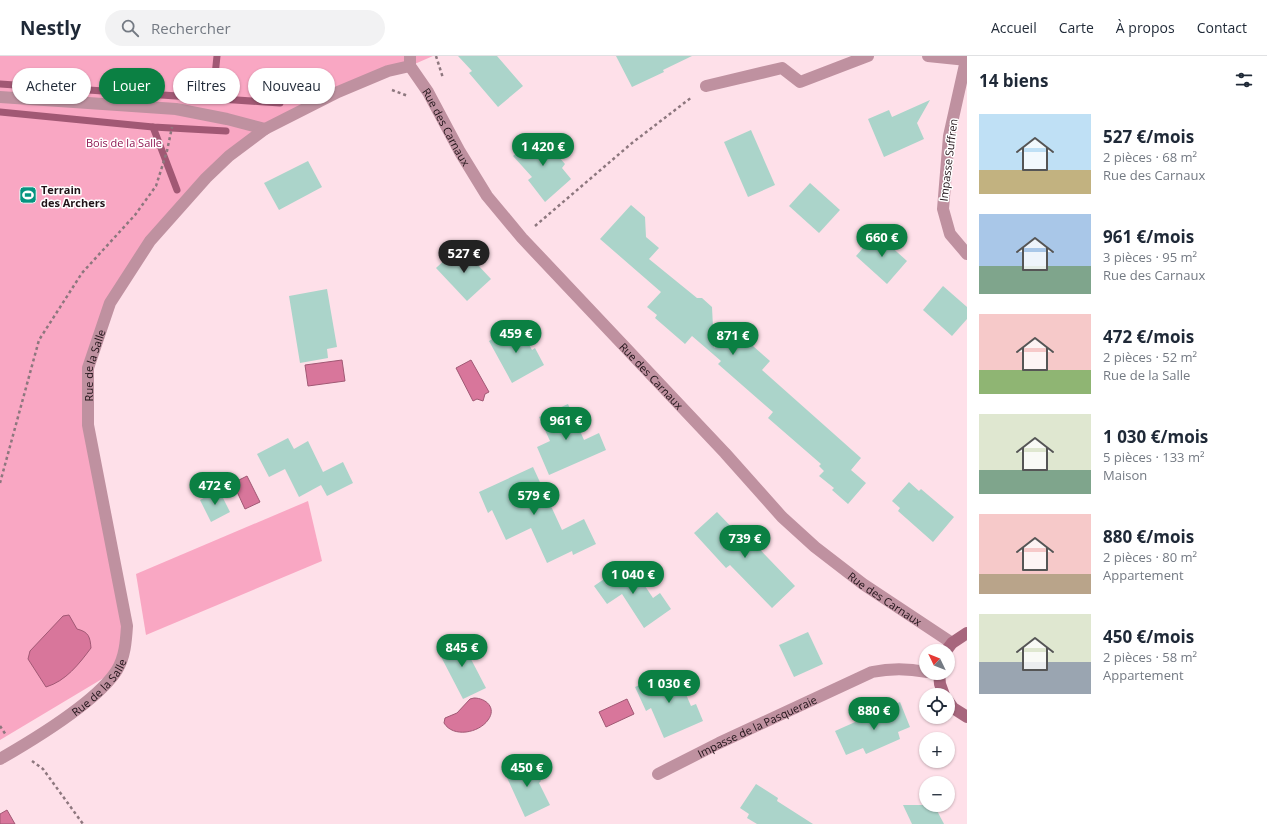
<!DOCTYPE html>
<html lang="fr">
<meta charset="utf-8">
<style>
:root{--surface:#fff;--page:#f2f2f3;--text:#1f2937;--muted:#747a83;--line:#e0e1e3;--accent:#0b8043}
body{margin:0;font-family:"Open Sans",sans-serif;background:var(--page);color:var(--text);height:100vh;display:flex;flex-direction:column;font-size:15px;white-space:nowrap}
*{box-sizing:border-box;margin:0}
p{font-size:13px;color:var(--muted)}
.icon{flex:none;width:22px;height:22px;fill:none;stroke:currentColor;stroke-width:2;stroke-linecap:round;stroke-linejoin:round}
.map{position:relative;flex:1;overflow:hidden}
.drawer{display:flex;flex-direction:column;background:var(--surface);width:300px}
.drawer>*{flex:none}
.hud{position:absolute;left:12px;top:12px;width:380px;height:36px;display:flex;gap:8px}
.needle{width:26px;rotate:313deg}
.fabs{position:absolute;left:919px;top:588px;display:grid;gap:8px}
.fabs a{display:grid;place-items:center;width:36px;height:36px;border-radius:50%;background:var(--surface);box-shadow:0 1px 3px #0004;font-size:20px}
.price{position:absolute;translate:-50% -34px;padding:0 9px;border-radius:14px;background:var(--accent);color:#fff;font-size:13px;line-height:26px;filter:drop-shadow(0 1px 2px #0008)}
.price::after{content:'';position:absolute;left:50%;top:24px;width:12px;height:9px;margin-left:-6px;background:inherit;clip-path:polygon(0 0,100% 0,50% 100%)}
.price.selected{background:#222;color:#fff}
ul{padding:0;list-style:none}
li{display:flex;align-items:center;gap:12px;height:100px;padding:0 12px}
li span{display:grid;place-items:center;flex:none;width:112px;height:80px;border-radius:0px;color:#555}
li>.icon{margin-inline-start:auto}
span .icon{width:48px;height:48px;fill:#fffc;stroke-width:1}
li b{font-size:17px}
h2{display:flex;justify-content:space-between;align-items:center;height:48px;padding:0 12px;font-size:17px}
.pill{padding:0 14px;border-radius:18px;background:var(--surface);box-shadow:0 1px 3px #0004;font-size:14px;line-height:36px}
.pill.selected{background:var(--accent);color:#fff}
header{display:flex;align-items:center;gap:24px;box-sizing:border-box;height:56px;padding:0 20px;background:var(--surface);border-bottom:1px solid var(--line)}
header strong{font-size:19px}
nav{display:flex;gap:22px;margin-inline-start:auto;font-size:14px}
.search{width:280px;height:36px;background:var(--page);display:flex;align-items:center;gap:10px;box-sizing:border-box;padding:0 14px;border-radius:22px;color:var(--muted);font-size:15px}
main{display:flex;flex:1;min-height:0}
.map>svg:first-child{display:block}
.green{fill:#f9a7c3}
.water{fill:#d8769b;stroke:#a15874}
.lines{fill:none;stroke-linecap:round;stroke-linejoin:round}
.stream{stroke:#a15874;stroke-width:7}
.building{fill:#abd4ca}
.path{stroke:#8d777e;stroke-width:2.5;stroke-dasharray:3 3;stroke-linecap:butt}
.street{stroke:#bf91a0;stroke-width:12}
.secondary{stroke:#a7667d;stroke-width:12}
.labels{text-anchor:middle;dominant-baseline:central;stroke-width:3;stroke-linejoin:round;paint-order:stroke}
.street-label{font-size:11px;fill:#201318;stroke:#fff}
.park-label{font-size:11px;fill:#8d1651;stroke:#fff}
.poi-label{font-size:11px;font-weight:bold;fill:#201318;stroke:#fff;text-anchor:start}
</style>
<header>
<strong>Nestly</strong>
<div class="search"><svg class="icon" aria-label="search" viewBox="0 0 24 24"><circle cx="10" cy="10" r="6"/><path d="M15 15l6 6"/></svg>Rechercher</div>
<nav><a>Accueil</a><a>Carte</a><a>À propos</a><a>Contact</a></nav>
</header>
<main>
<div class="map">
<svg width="967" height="768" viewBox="0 0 967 768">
<rect width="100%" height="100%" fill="#fee0e9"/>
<g class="green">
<path d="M0 0H433L265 73 169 162 110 247 88 312V369L127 570 117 614 0 684Z"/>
<path d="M308 445 322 505 146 579 136 518Z"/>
</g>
<g class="water">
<path d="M342 304 345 325 308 330 305 309Z"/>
<path d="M471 304 489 336 485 338 483 345 477 343 473 345 456 312Z"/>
<path d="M247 420 260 446 245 453 233 427Z"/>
<path d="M69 559 77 573C89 576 90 581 91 592 79 608 66 625 46 631L28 603 30 595 63 560Z"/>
<path d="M474 642C486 642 497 652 488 664 479 677 453 682 444 667L445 662 457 657 470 643Z"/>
<path d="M627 643 634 658 606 671 599 656Z"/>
<path d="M7 754 15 768H0V758Z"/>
</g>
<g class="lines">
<g class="stream">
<path d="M0 28 280 47"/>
<path d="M214 29 217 0"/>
<path d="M0 56 153 71 226 75"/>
<path d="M153 71 177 134"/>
</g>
</g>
<g class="building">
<path d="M458 0H497L523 30 498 51 469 17 472 15Z"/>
<path d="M616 0H692L663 14 664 16 632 31Z"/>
<path d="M930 44 917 67 924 83 884 101 868 63 889 54 892 61Z"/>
<path d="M751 74 775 129 748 141 724 86Z"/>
<path d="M538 77 565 108 562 112 571 123 545 146 528 124 532 121 513 100Z"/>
<path d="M308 105 322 131 279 154 264 127Z"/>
<path d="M810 127 840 154 819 177 789 150Z"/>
<path d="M631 149 645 161 646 181 659 192 649 203 697 242H702L712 251 714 292 735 268 756 286 753 290 770 305 762 314 861 402 851 414 866 427 848 448 832 434 834 432 819 420 824 415 819 410 821 408 768 362 773 356 718 308 721 305 692 280 685 288 655 262 657 259 647 251 661 236 600 183Z"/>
<path d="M876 177 907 205 887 228 856 200Z"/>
<path d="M460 190 491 223 467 245 436 212Z"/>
<path d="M943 230 967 251V263L952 280 923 254Z"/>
<path d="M327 233 337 291 327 293 328 302 300 307 289 240Z"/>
<path d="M518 268 532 294 535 292 544 309 512 327 489 285Z"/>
<path d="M568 348 584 384 599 377 606 394 549 419 537 391 550 385 539 361Z"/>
<path d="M288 382 294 393 308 385 323 416 343 406 353 427 327 440 321 429 299 441 285 413 269 421 257 398Z"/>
<path d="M533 411 562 474 584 463 596 488 573 499 572 495 547 507 531 472 506 484 492 454 488 457 479 436Z"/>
<path d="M909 426 919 435 921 433 954 461 933 486 898 455 900 452 892 445Z"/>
<path d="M219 434 230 456 211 466 200 444Z"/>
<path d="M717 456 741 481 745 478 795 530 772 552 730 509 726 512 694 477Z"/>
<path d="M629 506 653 542 660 537 671 553 644 572 622 538 607 548 594 530Z"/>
<path d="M808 576 823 608 794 621 779 589Z"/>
<path d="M460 582 486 632 463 643 437 593Z"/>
<path d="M673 614 683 637 685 636 691 650 696 648 703 665 664 682 651 652 646 655 635 631Z"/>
<path d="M900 646 910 671 898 676 900 683 866 698 863 692 846 699 835 675Z"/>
<path d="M530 703 541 725 539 727 550 749 525 761 504 715Z"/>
<path d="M756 728 778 742 777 745 813 768H757L747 762 749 758 740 752Z"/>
<path d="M903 749H934L944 768H912Z"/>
</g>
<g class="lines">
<g class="path">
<path d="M436 0 443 22"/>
<path d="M392 34 408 40"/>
<path d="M535 170 632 87 692 41"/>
<path d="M0 427 39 284 82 217 135 159 156 130 167 95 172 71"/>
<path d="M0 670 6 679"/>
<path d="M32 705 43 713 83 768"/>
</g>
<g class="street">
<path id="s1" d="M410 0V10L428 36 460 96 487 140 522 182 725 397 782 461 815 491 863 528 952 587"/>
<path d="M928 0 967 4"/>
<path d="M966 4 949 80 943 153 950 178 967 198"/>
<path d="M706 30 782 12 800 26 868 0"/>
<path d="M0 41 176 53 227 63 265 73"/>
<path id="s2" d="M0 703C33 684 97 646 117 614 125 601 126 585 127 570L88 369V312L110 247 150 185 206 122 229 100 265 73 338 36 388 15 410 10"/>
<path id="s3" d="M658 718 719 687 872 616C891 612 907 612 926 616"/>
</g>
<g class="secondary">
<path d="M946 595 952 587 967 577"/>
<path d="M939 617 940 628 944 639"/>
<path d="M948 645 953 652 967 661"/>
</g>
</g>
<defs>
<symbol id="stadium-square" viewBox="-11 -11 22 22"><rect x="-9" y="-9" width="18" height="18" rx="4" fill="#059480" stroke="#fff"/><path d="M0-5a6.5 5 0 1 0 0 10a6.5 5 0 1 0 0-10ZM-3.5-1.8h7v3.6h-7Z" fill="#fff"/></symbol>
</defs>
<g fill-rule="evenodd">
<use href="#stadium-square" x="18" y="129" width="20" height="20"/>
</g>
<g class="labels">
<g class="street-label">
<text stroke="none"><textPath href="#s1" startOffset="81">Rue des Carnaux</textPath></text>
<text transform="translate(948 104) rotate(-83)">Impasse Suffren</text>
<text stroke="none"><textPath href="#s2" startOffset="459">Rue de la Salle</textPath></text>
<text stroke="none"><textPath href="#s1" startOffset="405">Rue des Carnaux</textPath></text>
<text stroke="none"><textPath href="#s1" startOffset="729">Rue des Carnaux</textPath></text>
<text stroke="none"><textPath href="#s2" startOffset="123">Rue de la Salle</textPath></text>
<text stroke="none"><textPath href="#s3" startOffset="110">Impasse de la Pasqueraie</textPath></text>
</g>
<g class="park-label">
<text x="124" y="86">Bois de la Salle</text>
</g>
<g class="poi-label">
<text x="41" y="133">Terrain<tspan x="41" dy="13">des Archers</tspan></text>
</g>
</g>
</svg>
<div class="fabs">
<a><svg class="needle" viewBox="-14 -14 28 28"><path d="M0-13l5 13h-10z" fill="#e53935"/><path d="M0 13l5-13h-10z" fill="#747a83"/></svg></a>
<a><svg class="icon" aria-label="locate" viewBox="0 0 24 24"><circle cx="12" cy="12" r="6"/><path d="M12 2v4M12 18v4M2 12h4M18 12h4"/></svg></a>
<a>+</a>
<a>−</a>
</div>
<b class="price" style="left:543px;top:111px">1 420 €</b>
<b class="price" style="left:882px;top:202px">660 €</b>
<b class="price selected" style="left:464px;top:218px">527 €</b>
<b class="price" style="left:516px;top:298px">459 €</b>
<b class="price" style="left:733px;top:300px">871 €</b>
<b class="price" style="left:566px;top:385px">961 €</b>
<b class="price" style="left:215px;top:450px">472 €</b>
<b class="price" style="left:534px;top:460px">579 €</b>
<b class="price" style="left:745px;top:503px">739 €</b>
<b class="price" style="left:633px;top:539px">1 040 €</b>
<b class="price" style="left:462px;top:612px">845 €</b>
<b class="price" style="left:669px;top:648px">1 030 €</b>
<b class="price" style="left:874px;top:675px">880 €</b>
<b class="price" style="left:527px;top:732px">450 €</b>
<div class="hud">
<a class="pill">Acheter</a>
<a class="pill selected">Louer</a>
<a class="pill">Filtres</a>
<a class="pill">Nouveau</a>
</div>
</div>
<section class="drawer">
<h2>14 biens<svg class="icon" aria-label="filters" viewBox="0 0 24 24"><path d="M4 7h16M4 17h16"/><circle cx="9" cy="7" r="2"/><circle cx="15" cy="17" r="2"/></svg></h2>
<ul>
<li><span style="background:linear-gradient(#bfe0f5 70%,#c2b280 0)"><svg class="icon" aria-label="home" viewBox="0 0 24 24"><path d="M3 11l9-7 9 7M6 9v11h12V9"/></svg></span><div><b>527 €/mois</b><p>2 pièces · 68 m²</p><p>Rue des Carnaux</p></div></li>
<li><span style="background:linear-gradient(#a9c7e8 65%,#7fa58c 0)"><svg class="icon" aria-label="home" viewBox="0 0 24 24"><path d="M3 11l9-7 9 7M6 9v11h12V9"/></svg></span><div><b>961 €/mois</b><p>3 pièces · 95 m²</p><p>Rue des Carnaux</p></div></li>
<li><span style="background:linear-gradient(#f6c9c9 70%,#8fb573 0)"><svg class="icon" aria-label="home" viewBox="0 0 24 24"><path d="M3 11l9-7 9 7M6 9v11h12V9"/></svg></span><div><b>472 €/mois</b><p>2 pièces · 52 m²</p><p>Rue de la Salle</p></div></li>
<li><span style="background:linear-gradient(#dfe7d0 70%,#7fa58c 0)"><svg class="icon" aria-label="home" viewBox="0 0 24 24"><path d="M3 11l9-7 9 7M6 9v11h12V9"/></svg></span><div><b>1 030 €/mois</b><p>5 pièces · 133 m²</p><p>Maison</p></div></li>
<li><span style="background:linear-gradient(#f6c9c9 75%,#b9a48a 0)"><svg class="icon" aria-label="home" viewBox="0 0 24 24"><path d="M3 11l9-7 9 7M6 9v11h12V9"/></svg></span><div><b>880 €/mois</b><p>2 pièces · 80 m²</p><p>Appartement</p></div></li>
<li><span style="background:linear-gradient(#dfe7d0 60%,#9aa5b1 0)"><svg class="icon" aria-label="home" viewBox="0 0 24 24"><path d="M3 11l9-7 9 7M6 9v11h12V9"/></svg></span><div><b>450 €/mois</b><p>2 pièces · 58 m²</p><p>Appartement</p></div></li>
</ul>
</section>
</main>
